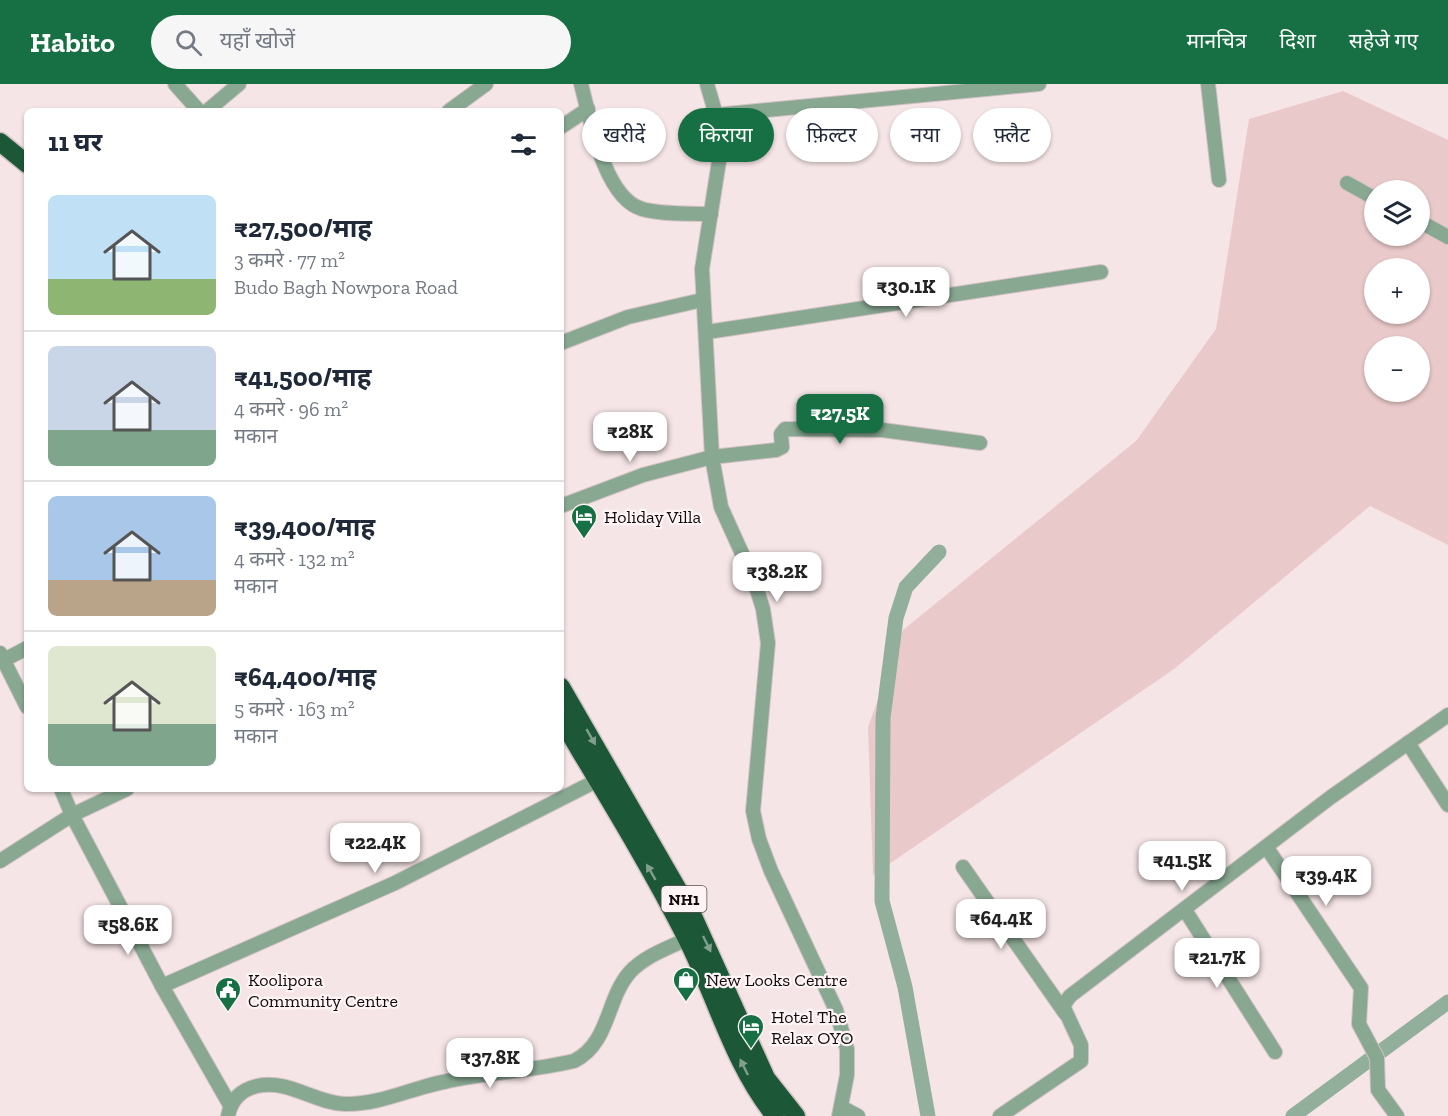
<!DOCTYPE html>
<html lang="hi">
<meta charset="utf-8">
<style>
:root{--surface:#fff;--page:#f6f6f7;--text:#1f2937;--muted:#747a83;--line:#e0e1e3;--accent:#177043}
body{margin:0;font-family:"Zilla Slab","Noto Sans Devanagari",serif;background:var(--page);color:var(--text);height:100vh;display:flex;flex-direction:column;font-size:22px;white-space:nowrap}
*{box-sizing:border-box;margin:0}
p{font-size:20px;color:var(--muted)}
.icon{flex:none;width:33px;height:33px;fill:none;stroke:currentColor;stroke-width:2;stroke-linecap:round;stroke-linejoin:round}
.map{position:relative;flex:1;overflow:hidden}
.drawer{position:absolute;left:24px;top:24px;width:540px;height:684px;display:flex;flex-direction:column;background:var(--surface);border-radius:9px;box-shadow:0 2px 4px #0004}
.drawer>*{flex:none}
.guide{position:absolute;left:582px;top:24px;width:570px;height:54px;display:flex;gap:12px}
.tools{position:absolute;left:1364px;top:96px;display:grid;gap:12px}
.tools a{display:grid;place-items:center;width:66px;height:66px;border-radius:50%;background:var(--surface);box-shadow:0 2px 4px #0004;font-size:30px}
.price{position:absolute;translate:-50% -51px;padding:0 14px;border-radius:12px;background:#fff;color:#222;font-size:20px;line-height:39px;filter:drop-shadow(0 2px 3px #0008)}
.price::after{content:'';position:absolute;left:50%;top:36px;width:18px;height:14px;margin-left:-9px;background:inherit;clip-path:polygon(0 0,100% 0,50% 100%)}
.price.on{background:var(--accent);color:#fff}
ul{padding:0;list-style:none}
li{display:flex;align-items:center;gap:18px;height:150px;padding:0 24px}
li+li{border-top:2px solid var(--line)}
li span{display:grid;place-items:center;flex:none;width:168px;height:120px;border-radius:9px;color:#555}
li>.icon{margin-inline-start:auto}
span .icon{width:72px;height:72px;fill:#fffc;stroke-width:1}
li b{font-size:26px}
h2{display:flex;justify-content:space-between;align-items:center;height:72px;padding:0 24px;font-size:26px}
.chip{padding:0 21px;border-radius:27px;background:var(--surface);box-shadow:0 2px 4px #0004;font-size:21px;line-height:54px}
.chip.on{background:var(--accent);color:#fff}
header{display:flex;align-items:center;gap:36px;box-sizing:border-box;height:84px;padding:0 30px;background:var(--accent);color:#fff}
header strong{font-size:28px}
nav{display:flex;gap:33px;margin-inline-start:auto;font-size:21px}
.search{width:420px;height:54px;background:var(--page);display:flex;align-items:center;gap:15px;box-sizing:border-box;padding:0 21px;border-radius:33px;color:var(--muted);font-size:22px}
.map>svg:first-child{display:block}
.green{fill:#eac9ca;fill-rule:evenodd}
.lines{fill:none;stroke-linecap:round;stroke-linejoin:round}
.canal{stroke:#91af9b;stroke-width:15}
.street-casing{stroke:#d1c2c3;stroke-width:16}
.highway-casing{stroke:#d1c2c3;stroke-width:21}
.street{stroke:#88a892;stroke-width:14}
.highway{stroke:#1c5837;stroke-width:18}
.oneway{fill:#829e8c}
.labels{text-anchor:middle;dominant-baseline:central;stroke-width:4.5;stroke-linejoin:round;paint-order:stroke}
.shield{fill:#fff4f5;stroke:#585152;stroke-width:1.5}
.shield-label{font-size:16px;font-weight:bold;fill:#100b0c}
.poi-label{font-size:18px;fill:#100b0c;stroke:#fff4f5;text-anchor:start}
</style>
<header>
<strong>Habito</strong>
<div class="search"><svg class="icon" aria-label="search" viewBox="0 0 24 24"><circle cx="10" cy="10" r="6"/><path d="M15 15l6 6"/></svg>यहाँ खोजें</div>
<nav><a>मानचित्र</a><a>दिशा</a><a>सहेजे गए</a></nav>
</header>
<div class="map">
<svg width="1448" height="1032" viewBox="0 0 1448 1032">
<rect width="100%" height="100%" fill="#f6e5e6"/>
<path class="green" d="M1343 7 1448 56V461L1370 422 1174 585 873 791 868 643 903 546 1136 357 1216 245 1249 35ZM1374 106H1419V152H1374ZM1374 184H1419V230H1374ZM1374 262H1419V308H1374Z"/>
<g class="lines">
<g class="canal">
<path d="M928 1032 905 903 882 817 883 634 896 534 906 503 939 468"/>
<path d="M1293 1032 1448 918"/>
</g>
<defs>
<g id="street">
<path d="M175 0 199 27"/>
<path d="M581 0C590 34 604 114 642 125 664 131 689 129 711 130"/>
<path d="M707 0 716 31 720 71 702 185 712 373 721 423 754 496 763 525 768 559 753 727 759 755 771 787 836 926 847 965V991L839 1032"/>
<path d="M1208 0 1219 96"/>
<path d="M207 27 239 0"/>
<path d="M449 27 486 0"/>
<path d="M716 31 1039 0"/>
<path d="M561 43 588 25"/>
<path d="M1347 99 1374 114"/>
<path d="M1419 137 1448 153"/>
<path d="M707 248 1101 188"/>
<path d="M561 259 628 233 702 216"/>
<path d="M561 422 643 391 712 373 776 366 782 363 781 350 785 345 882 346 980 359"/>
<path d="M0 569 27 623"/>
<path d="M4 576 27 564"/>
<path d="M1408 659 1448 721"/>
<path d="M61 705 72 731 162 902 230 1021"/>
<path d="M1267 764 1361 904 1359 940 1377 974 1378 1006 1397 1032"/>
<path d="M0 777 72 731 127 705"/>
<path d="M963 783 1065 929"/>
<path d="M1185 826 1275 968"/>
<path d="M162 902 395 799 598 696"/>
<path d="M841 1023 858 1032"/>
<path d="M228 1032C231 1016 240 1006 257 1002 289 995 314 1019 345 1020 380 1021 414 1003 448 997 489 988 533 987 574 977 610 959 606 915 630 888 645 872 668 864 687 855"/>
<path d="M1000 1032 1081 977V961L1063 922 1070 912 1331 713 1448 631"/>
</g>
<g id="highway">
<path d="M0 58 27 80"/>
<path d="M561 603 692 830 766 994 796 1032"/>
<path d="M561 635C604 707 648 778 686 853 716 912 733 980 775 1032"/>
</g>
</defs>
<use href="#street" class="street-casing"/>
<use href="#highway" class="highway-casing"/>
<use href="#street" class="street"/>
<use href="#highway" class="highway"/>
</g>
<defs><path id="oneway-solid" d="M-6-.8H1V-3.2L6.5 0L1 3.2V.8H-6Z" transform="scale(1.5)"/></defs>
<g class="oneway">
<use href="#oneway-solid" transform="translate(591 653) rotate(60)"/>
<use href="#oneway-solid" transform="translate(651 788) rotate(-120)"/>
<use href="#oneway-solid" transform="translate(707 860) rotate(64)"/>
<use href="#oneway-solid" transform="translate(744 983) rotate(-116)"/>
</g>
<defs>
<symbol id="hotel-pin" viewBox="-11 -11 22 30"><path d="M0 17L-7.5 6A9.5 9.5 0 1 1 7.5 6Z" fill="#177043" stroke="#fff4f5"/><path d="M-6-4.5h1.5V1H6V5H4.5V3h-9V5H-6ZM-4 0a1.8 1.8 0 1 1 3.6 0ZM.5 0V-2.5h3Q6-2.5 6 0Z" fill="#fff"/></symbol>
<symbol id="shop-pin" viewBox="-11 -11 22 30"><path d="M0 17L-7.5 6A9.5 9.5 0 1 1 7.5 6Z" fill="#177043" stroke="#fff4f5"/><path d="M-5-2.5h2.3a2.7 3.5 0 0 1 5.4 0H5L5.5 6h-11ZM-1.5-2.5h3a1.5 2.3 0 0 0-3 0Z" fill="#fff"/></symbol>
<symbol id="civic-pin" viewBox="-11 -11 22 30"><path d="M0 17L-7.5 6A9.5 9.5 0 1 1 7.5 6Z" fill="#177043" stroke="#fff4f5"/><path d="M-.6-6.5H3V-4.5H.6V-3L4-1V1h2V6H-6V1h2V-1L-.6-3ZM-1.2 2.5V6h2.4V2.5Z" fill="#fff"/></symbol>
</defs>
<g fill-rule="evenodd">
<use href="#hotel-pin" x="569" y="418" width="30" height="40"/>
<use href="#shop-pin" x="671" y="881" width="30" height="40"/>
<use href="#civic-pin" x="213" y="891" width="30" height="40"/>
<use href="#hotel-pin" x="736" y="928" width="30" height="40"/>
</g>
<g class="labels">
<rect class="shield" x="661.5" y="802" width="45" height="26" rx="4.5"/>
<g class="shield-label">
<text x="684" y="815">NH1</text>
</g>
<g class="poi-label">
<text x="604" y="433">Holiday Villa</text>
<text x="248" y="896">Koolipora<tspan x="248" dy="21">Community Centre</tspan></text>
<text x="706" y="896">New Looks Centre</text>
<text x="771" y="933">Hotel The<tspan x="771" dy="21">Relax OYO</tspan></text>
</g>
</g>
</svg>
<div class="tools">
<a><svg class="icon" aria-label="layers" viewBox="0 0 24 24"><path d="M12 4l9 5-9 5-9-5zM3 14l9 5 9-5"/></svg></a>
<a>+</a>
<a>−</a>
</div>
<b class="price" style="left:906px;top:234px">₹30.1K</b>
<b class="price on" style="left:840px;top:361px">₹27.5K</b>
<b class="price" style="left:630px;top:379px">₹28K</b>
<b class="price" style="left:777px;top:519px">₹38.2K</b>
<b class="price" style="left:375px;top:790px">₹22.4K</b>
<b class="price" style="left:1182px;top:808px">₹41.5K</b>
<b class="price" style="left:1326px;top:823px">₹39.4K</b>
<b class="price" style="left:1001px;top:866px">₹64.4K</b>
<b class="price" style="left:128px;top:872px">₹58.6K</b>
<b class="price" style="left:1217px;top:905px">₹21.7K</b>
<b class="price" style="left:490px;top:1005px">₹37.8K</b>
<div class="guide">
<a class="chip">खरीदें</a>
<a class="chip on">किराया</a>
<a class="chip">फ़िल्टर</a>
<a class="chip">नया</a>
<a class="chip">फ़्लैट</a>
</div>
<section class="drawer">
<h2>11 घर<svg class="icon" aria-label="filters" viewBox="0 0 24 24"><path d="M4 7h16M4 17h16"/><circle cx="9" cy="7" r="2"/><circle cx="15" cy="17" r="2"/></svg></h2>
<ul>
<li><span style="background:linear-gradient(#bfe0f5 70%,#8fb573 0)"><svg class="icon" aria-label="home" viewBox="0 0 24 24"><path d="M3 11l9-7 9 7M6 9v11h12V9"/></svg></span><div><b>₹27,500/माह</b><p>3 कमरे · 77 m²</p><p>Budo Bagh Nowpora Road</p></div></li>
<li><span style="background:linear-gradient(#c9d6e8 70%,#7fa58c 0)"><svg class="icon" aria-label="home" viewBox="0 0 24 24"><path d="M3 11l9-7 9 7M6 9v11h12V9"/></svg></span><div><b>₹41,500/माह</b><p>4 कमरे · 96 m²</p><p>मकान</p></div></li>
<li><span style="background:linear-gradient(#a9c7e8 70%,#b9a48a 0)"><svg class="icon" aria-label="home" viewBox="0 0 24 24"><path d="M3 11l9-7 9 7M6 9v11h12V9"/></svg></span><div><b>₹39,400/माह</b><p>4 कमरे · 132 m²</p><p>मकान</p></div></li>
<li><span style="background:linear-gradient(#dfe7d0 65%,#7fa58c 0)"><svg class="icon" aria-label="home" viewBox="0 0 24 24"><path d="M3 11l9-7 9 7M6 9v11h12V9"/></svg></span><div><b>₹64,400/माह</b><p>5 कमरे · 163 m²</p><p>मकान</p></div></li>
</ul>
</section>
</div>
